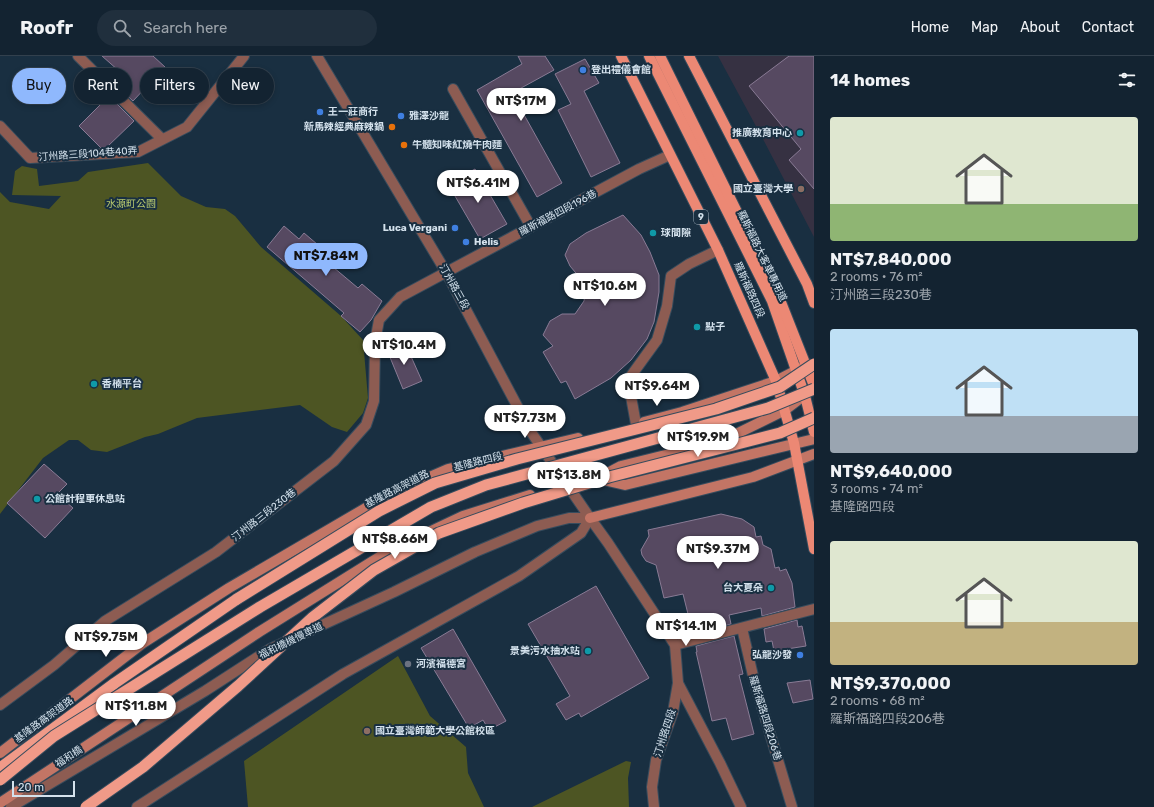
<!DOCTYPE html>
<meta charset="utf-8">
<style>
:root{--surface:#132331;--page:#202f3d;--text:#f1f3f6;--muted:#9da4ab;--line:#32404d;--accent:#8fb8fd}
body{margin:0;font-family:Rubik,"Noto Sans TC",sans-serif;background:var(--page);color:var(--text);height:100vh;display:flex;flex-direction:column;font-size:15px;white-space:nowrap}
*{box-sizing:border-box;margin:0}
p{font-size:13px;color:var(--muted)}
.icon{flex:none;width:22px;height:22px;fill:none;stroke:currentColor;stroke-width:2;stroke-linecap:round;stroke-linejoin:round}
.map{position:relative;flex:1;overflow:hidden}
.drawer{display:flex;flex-direction:column;background:var(--surface);width:340px}
.drawer>*{flex:none}
.hud{position:absolute;left:12px;top:12px;width:380px;height:36px;display:flex;gap:8px}
.scale{position:absolute;left:12px;bottom:10px;width:63px;box-sizing:border-box;padding-left:4px;border:2px solid #d4e2ed;border-top:0;font-size:11px;line-height:14px;white-space:nowrap;color:#d4e2ed;-webkit-text-stroke:3px #192f41;paint-order:stroke}
.price{position:absolute;translate:-50% -34px;padding:0 9px;border-radius:14px;background:#fff;color:#222;font-size:13px;line-height:26px;filter:drop-shadow(0 1px 2px #0008)}
.price::after{content:'';position:absolute;left:50%;top:24px;width:12px;height:9px;margin-left:-6px;background:inherit;clip-path:polygon(0 0,100% 0,50% 100%)}
.price.selected{background:var(--accent);color:#111}
ul{padding:0;list-style:none}
li{display:grid;align-content:center;gap:8px;height:212px;padding:0 16px}
li span{display:grid;place-items:center;height:124px;border-radius:4px;color:#555}
li>.icon{margin-inline-start:auto}
span .icon{width:72px;height:72px;fill:#fffc;stroke-width:1}
li b{font-size:17px}
h2{display:flex;justify-content:space-between;align-items:center;height:48px;padding:0 16px;font-size:17px}
.tag{padding:0 14px;border-radius:18px;background:var(--surface);box-shadow:0 2px 6px #0003,0 0 0 1px var(--line);font-size:14px;line-height:36px}
.tag.selected{background:var(--accent);color:#111}
header{display:flex;align-items:center;gap:24px;box-sizing:border-box;height:56px;padding:0 20px;background:var(--surface);border-bottom:1px solid var(--line)}
header strong{font-size:19px}
nav{display:flex;gap:22px;margin-inline-start:auto;font-size:14px}
.search{width:280px;height:36px;background:var(--page);display:flex;align-items:center;gap:10px;box-sizing:border-box;padding:0 14px;border-radius:22px;color:var(--muted);font-size:15px}
main{display:flex;flex:1;min-height:0}
.map>svg:first-child{display:block}
.education{fill:#363142}
.green{fill:#4d5523}
.building{fill:#564961;stroke:#897b95}
.lines{fill:none;stroke-linecap:round;stroke-linejoin:round}
.service-casing{stroke:#374c5d;stroke-width:12}
.minor-casing{stroke:#374c5d;stroke-width:12}
.tertiary-casing{stroke:#374c5d;stroke-width:12}
.secondary-casing{stroke:#374c5d;stroke-width:12}
.primary-casing{stroke:#374c5d;stroke-width:12}
.trunk-casing{stroke:#374c5d;stroke-width:13}
.service{stroke:#8d5c52;stroke-width:10}
.minor{stroke:#8d5c52;stroke-width:10}
.tertiary{stroke:#8d5c52;stroke-width:10}
.secondary{stroke:#c37565;stroke-width:10}
.primary{stroke:#ec8874;stroke-width:10}
.trunk{stroke:#f09a88;stroke-width:11}
.trunk-bridge-casing{stroke:#374c5d;stroke-width:13;stroke-linecap:butt}
.trunk-bridge{stroke:#f09a88;stroke-width:11}
.shop-dot{fill:#3f7fe0;stroke:#192f41;stroke-width:1.5}
.food-dot{fill:#e8710a;stroke:#192f41;stroke-width:1.5}
.culture-dot{fill:#0f9aa8;stroke:#192f41;stroke-width:1.5}
.education-dot{fill:#8d6e63;stroke:#192f41;stroke-width:1.5}
.worship-dot{fill:#6b7280;stroke:#192f41;stroke-width:1.5}
.labels{text-anchor:middle;dominant-baseline:central;stroke-width:4;stroke-linejoin:round;paint-order:stroke}
.shield{fill:#192f41;stroke:#9cacb9;stroke-width:1}
.shield-label{font-size:9px;font-weight:bold;fill:#d4e2ed}
.poi-label{font-size:10px;font-weight:bold;fill:#d4e2ed;stroke:#192f41;text-anchor:start}
.street-label{font-size:10px;fill:#d4e2ed;stroke:#192f41}
.park-label{font-size:10px;fill:#b9ca6e;stroke:#192f41}
</style>
<header>
<strong>Roofr</strong>
<div class="search"><svg class="icon" aria-label="search" viewBox="0 0 24 24"><circle cx="10" cy="10" r="6"/><path d="M15 15l6 6"/></svg>Search here</div>
<nav><a>Home</a><a>Map</a><a>About</a><a>Contact</a></nav>
</header>
<main>
<div class="map">
<svg width="814" height="751" viewBox="0 0 814 751">
<rect width="100%" height="100%" fill="#192f41"/>
<path class="education" d="M718 0H814V181L764 85Z"/>
<g class="green">
<path d="M148 107 181 140 206 151 225 153 235 160 261 191 341 260 363 284 368 342 363 357 347 376 332 371 300 349 197 362 158 378 145 381 107 396 91 394 78 384H69L43 402 0 458V136L10 146 49 153 61 140 12 139 15 115 22 110 37 113 39 130 78 125 88 116Z"/>
<path d="M398 600 430 660 466 691 468 717 484 751H248L244 705Z"/>
<path d="M626 705 631 706 628 722 629 751H532Z"/>
</g>
<g class="building">
<path d="M102 0H153L165 11 133 45 118 31 127 22Z"/>
<path d="M518 0H545L554 14 512 37 562 127 537 141 477 34 522 8Z"/>
<path d="M789 0H814V133L789 104 801 93 749 30Z"/>
<path d="M585 3 599 27 584 35 620 107 591 121 558 54 571 48 555 18Z"/>
<path d="M109 40 134 65 107 91 101 92 79 70Z"/>
<path d="M475 113 507 168 480 183 448 128Z"/>
<path d="M623 159 641 179 650 196 659 219V236L654 266 647 283 631 304 611 322 575 343 566 325 561 327 543 296 553 290 543 279 550 265 562 258H575L584 245 586 229 570 210 565 199 570 188 586 177Z"/>
<path d="M284 170 299 183 304 177 338 206 333 211 358 232 362 228 382 245 371 264 360 276 341 260 344 257 267 191Z"/>
<path d="M405 287 422 325 403 333 387 294Z"/>
<path d="M44 408 67 428 57 438 73 452 45 482 7 447Z"/>
<path d="M721 458 742 463 754 471 756 481 761 480 763 489 771 493 775 512 779 511 780 515 786 513 792 527 795 551 762 560 761 552 729 559 731 568 693 578 683 538 664 542 656 509 646 505 642 499 641 494 649 480 648 474Z"/>
<path d="M596 530 649 622 581 661 579 657 566 664 556 648 570 640 528 568Z"/>
<path d="M797 564 798 571 802 570 806 590 774 595 772 585 766 586 764 573Z"/>
<path d="M453 573 506 665 489 674 483 664 469 672 421 592Z"/>
<path d="M734 580 743 618 739 619 754 678 732 684 726 662 712 665 696 596H697L696 590Z"/>
<path d="M810 624 813 643 793 647 787 627Z"/>
</g>
<g class="lines">
<defs>
<g id="service">
<path d="M78 0 162 83"/>
<path d="M453 33 531 171"/>
<path d="M0 70 30 102 138 96 187 71 244 0"/>
<path d="M636 368 628 324 657 284 667 250 671 220 689 208 718 194"/>
<path d="M742 572 754 624 792 751"/>
<path d="M678 627 720 707 741 751"/>
<path d="M11 751 205 635 270 593 394 536 475 496 537 470 569 462H590L581 477 519 520 343 618 137 751"/>
</g>
<g id="minor">
<path d="M590 462 608 487 675 589 678 627 673 656 656 704 652 731 654 751"/>
<path d="M675 589 814 553"/>
<path d="M0 649 54 609 105 565 216 496 334 405 366 369 374 345 375 286 379 264 400 241 639 113 670 99"/>
</g>
<path id="tertiary" d="M317 0 446 216 531 376 590 462"/>
<g id="secondary">
<path d="M644 366 682 356 776 325 801 312"/>
<path d="M602 420 621 410 722 385 785 354 806 338"/>
<path d="M599 423 625 429 814 383"/>
<path d="M590 462 753 421 814 398"/>
<path d="M0 697 143 587 229 532 388 439 448 413 578 382"/>
<path d="M0 747 259 576 389 495 463 460 530 439"/>
</g>
<g id="primary">
<path d="M621 0 718 194 776 325 794 387 814 493"/>
<path d="M649 0 772 245 805 340 814 376"/>
<path d="M660 0 779 241 814 330"/>
<path d="M689 0 807 228 814 247"/>
</g>
<path id="trunk" d="M0 712 115 627 237 543"/>
</defs>
<use href="#service" class="service-casing"/>
<use href="#minor" class="minor-casing"/>
<use href="#tertiary" class="tertiary-casing"/>
<use href="#secondary" class="secondary-casing"/>
<use href="#primary" class="primary-casing"/>
<use href="#trunk" class="trunk-casing"/>
<use href="#service" class="service"/>
<use href="#minor" class="minor"/>
<use href="#tertiary" class="tertiary"/>
<use href="#secondary" class="secondary"/>
<use href="#primary" class="primary"/>
<use href="#trunk" class="trunk"/>
<defs>
<g id="trunk-bridge">
<path d="M237 543 379 455 435 427 517 403 716 353 780 331 814 308"/>
<path d="M0 724 54 680 260 551 431 451 486 429 768 352 814 333"/>
<path d="M86 751 143 711 238 630 313 561 374 514 439 477 523 447 609 421 780 377 814 362"/>
</g>
</defs>
<use href="#trunk-bridge" class="trunk-bridge-casing"/>
<use href="#trunk-bridge" class="trunk-bridge"/>
</g>
<g class="shop-dot">
<circle cx="583" cy="14" r="4"/>
<circle cx="320" cy="56" r="4"/>
<circle cx="401" cy="60" r="4"/>
<circle cx="455" cy="172" r="4"/>
<circle cx="466" cy="186" r="4"/>
<circle cx="800" cy="599" r="4"/>
</g>
<g class="food-dot">
<circle cx="392" cy="71" r="4"/>
<circle cx="404" cy="89" r="4"/>
</g>
<g class="culture-dot">
<circle cx="800" cy="77" r="4"/>
<circle cx="653" cy="177" r="4"/>
<circle cx="697" cy="271" r="4"/>
<circle cx="94" cy="328" r="4"/>
<circle cx="37" cy="443" r="4"/>
<circle cx="771" cy="532" r="4"/>
<circle cx="588" cy="595" r="4"/>
</g>
<g class="education-dot">
<circle cx="801" cy="133" r="4"/>
<circle cx="367" cy="675" r="4"/>
</g>
<circle class="worship-dot" cx="408" cy="608" r="4"/>
<g class="labels">
<rect class="shield" x="694" y="154" width="14" height="14" rx="3"/>
<g class="shield-label">
<text x="701" y="161">9</text>
</g>
<g class="poi-label">
<text x="591" y="14">登出禮儀會館</text>
<text x="328" y="56">王一莊商行</text>
<text x="409" y="60">雅澤沙龍</text>
<text x="384" y="71" text-anchor="end">新馬辣經典麻辣鍋</text>
<text x="792" y="77" text-anchor="end">推廣教育中心</text>
<text x="412" y="89">牛髓知味紅燒牛肉麵</text>
<text x="793" y="133" text-anchor="end">國立臺灣大學</text>
<text x="447" y="172" text-anchor="end">Luca Vergani</text>
<text x="661" y="177">球間隙</text>
<text x="474" y="186">Helis</text>
<text x="705" y="271">點子</text>
<text x="102" y="328">香楠平台</text>
<text x="45" y="443">公館計程車休息站</text>
<text x="763" y="532" text-anchor="end">台大夏朵</text>
<text x="580" y="595" text-anchor="end">景美污水抽水站</text>
<text x="792" y="599" text-anchor="end">弘龍沙發</text>
<text x="416" y="608">河濱福德宮</text>
<text x="375" y="675">國立臺灣師範大學公館校區</text>
</g>
<g class="street-label">
<text transform="translate(88 98) rotate(-4)">汀州路三段104巷40弄</text>
<text transform="translate(558 157) rotate(-28)">羅斯福路四段196巷</text>
<text transform="translate(762 200) rotate(64)">羅斯福路大客車專用道</text>
<text transform="translate(454 231) rotate(61)">汀州路三段</text>
<text transform="translate(749 234) rotate(66)">羅斯福路四段</text>
<text transform="translate(478 406) rotate(-14)">基隆路四段</text>
<text transform="translate(397 433) rotate(-27)">基隆路高架道路</text>
<text transform="translate(264 459) rotate(-38)">汀州路三段230巷</text>
<text transform="translate(291 585) rotate(-26)">福和橋機慢車道</text>
<text transform="translate(765 662) rotate(73)">羅斯福路四段206巷</text>
<text transform="translate(44 664) rotate(-36)">基隆路高架道路</text>
<text transform="translate(665 677) rotate(-72)">汀州路四段</text>
<text transform="translate(69 701) rotate(-33)">福和橋</text>
</g>
<g class="park-label">
<text x="131" y="148">水源町公園</text>
</g>
</g>
</svg>
<div class="scale">20 m</div>
<b class="price" style="left:521px;top:66px">NT$17M</b>
<b class="price" style="left:478px;top:148px">NT$6.41M</b>
<b class="price selected" style="left:326px;top:221px">NT$7.84M</b>
<b class="price" style="left:605px;top:251px">NT$10.6M</b>
<b class="price" style="left:404px;top:310px">NT$10.4M</b>
<b class="price" style="left:657px;top:351px">NT$9.64M</b>
<b class="price" style="left:525px;top:383px">NT$7.73M</b>
<b class="price" style="left:698px;top:402px">NT$19.9M</b>
<b class="price" style="left:569px;top:440px">NT$13.8M</b>
<b class="price" style="left:395px;top:504px">NT$8.66M</b>
<b class="price" style="left:718px;top:514px">NT$9.37M</b>
<b class="price" style="left:686px;top:591px">NT$14.1M</b>
<b class="price" style="left:106px;top:602px">NT$9.75M</b>
<b class="price" style="left:136px;top:671px">NT$11.8M</b>
<div class="hud">
<a class="tag selected">Buy</a>
<a class="tag">Rent</a>
<a class="tag">Filters</a>
<a class="tag">New</a>
</div>
</div>
<section class="drawer">
<h2>14 homes<svg class="icon" aria-label="filters" viewBox="0 0 24 24"><path d="M4 7h16M4 17h16"/><circle cx="9" cy="7" r="2"/><circle cx="15" cy="17" r="2"/></svg></h2>
<ul>
<li><span style="background:linear-gradient(#dfe7d0 70%,#8fb573 0)"><svg class="icon" aria-label="home" viewBox="0 0 24 24"><path d="M3 11l9-7 9 7M6 9v11h12V9"/></svg></span><div><b>NT$7,840,000</b><p>2 rooms · 76 m²</p><p>汀州路三段230巷</p></div></li>
<li><span style="background:linear-gradient(#bfe0f5 70%,#9aa5b1 0)"><svg class="icon" aria-label="home" viewBox="0 0 24 24"><path d="M3 11l9-7 9 7M6 9v11h12V9"/></svg></span><div><b>NT$9,640,000</b><p>3 rooms · 74 m²</p><p>基隆路四段</p></div></li>
<li><span style="background:linear-gradient(#dfe7d0 65%,#c2b280 0)"><svg class="icon" aria-label="home" viewBox="0 0 24 24"><path d="M3 11l9-7 9 7M6 9v11h12V9"/></svg></span><div><b>NT$9,370,000</b><p>2 rooms · 68 m²</p><p>羅斯福路四段206巷</p></div></li>
</ul>
</section>
</main>
